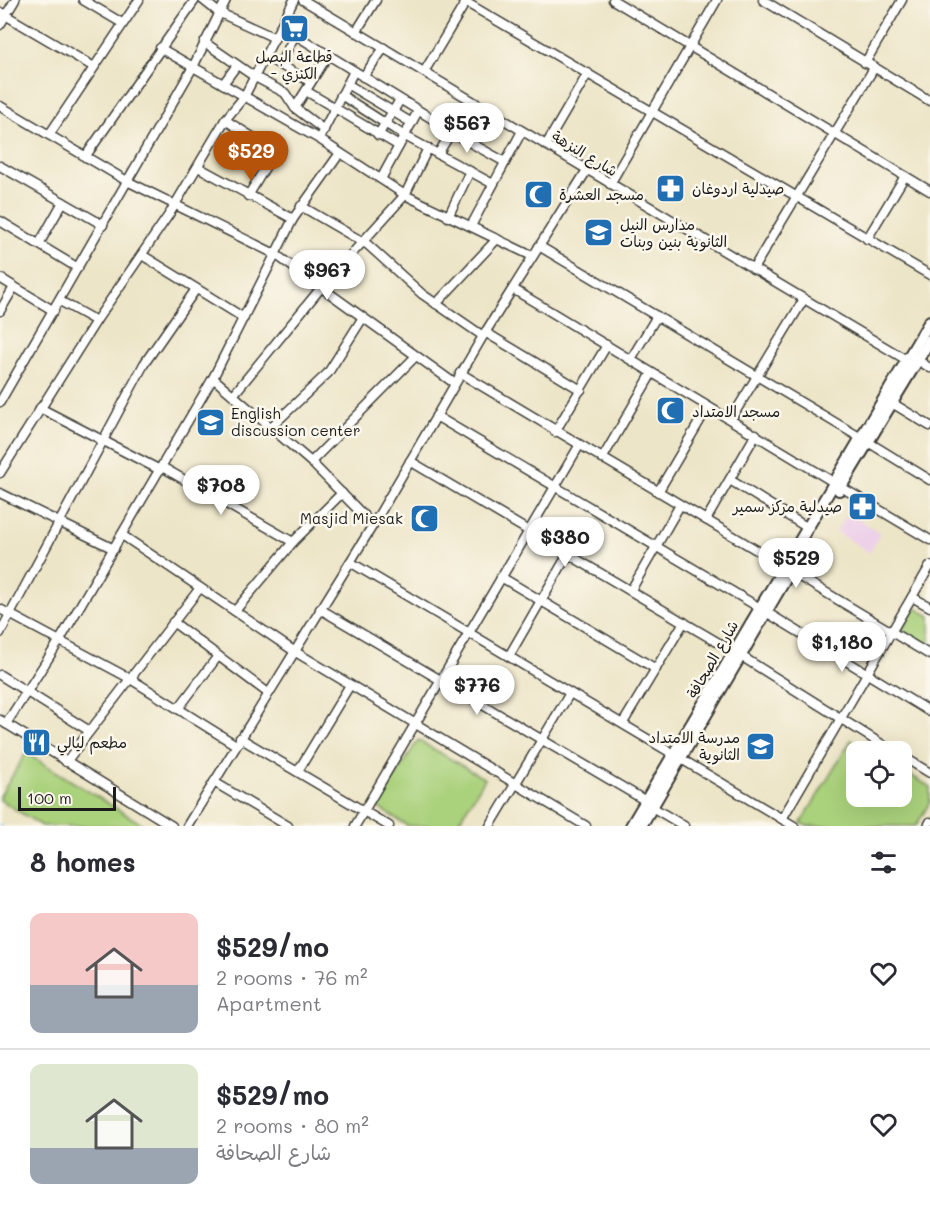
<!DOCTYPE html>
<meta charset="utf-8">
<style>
:root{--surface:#fff;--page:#f2f2f3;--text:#2b2b33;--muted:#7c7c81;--line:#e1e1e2;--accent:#b45309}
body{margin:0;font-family:Mali,"Playpen Sans Arabic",sans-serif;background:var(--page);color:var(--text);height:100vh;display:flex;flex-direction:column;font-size:22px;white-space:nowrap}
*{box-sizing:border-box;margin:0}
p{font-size:20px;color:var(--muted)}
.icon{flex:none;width:33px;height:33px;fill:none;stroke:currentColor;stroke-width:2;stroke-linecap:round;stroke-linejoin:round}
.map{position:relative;height:826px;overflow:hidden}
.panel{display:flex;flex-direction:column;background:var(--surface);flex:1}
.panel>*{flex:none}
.controls{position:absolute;left:846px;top:741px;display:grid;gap:12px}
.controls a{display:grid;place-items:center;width:66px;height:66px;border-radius:12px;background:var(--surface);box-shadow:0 6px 24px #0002;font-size:30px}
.scale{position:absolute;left:18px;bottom:15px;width:98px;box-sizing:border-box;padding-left:6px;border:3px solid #1c1c1c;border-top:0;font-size:16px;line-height:21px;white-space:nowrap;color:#1c1c1c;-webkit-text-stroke:4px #fbf7ec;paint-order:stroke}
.price{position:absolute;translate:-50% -51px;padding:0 14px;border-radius:21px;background:#fff;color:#222;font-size:20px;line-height:39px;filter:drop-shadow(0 2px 3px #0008)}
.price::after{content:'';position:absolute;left:50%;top:36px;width:18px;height:14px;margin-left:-9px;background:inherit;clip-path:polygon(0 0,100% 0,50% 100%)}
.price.current{background:var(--accent);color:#fff}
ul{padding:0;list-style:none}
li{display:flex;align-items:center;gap:18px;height:150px;padding:0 30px}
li+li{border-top:2px solid var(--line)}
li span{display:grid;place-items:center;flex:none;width:168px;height:120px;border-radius:12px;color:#555}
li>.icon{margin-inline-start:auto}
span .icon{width:72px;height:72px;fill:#fffc;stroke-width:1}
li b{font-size:26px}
h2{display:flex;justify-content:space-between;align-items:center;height:72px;padding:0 30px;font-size:26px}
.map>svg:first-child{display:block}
.built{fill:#edd1e9}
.garden{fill:#aad17b;stroke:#63764c;stroke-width:1.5}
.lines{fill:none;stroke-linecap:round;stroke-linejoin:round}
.stream{stroke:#6bbfe7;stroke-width:2}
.minor-casing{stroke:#3b3a36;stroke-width:11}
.major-casing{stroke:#3b3a36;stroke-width:14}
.minor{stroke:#fff;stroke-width:8}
.major{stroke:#fff;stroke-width:10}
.labels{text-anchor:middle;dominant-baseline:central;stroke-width:5;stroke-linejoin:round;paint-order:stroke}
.poi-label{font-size:15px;fill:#1c1c1c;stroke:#fbf7ec;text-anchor:start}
.street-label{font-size:15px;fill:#1c1c1c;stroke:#fbf7ec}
</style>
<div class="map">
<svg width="930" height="826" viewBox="0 0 930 826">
<rect width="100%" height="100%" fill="#fbf7ec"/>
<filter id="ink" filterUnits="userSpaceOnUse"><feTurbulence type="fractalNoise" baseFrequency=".0167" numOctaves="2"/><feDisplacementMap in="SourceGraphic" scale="12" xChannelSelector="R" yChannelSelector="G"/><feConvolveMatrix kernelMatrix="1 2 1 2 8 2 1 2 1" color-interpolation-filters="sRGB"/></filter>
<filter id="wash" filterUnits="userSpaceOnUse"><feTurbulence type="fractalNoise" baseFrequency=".008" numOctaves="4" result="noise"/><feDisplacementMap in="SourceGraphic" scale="24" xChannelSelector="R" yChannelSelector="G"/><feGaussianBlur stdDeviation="1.35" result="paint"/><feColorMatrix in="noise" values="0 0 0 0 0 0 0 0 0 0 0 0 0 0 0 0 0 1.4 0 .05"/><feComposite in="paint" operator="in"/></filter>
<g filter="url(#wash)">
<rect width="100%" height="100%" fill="#ede5c7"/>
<path class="built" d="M848 512 880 533 870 553 836 531Z"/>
<g class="garden">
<path d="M915 608 930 616V647L902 630Z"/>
<path d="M418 740 485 779 456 826H408L377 807Z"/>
<path d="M851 740 870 751 856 752V796H902V770L930 787V802L916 826H807L801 823Z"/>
<path d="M26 753 145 826H42L0 800V796Z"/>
</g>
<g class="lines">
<path class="stream" d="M0 826H1"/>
</g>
</g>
<g filter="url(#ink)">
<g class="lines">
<defs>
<g id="minor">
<path d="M83 0 122 23"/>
<path d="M203 0 218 12 275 38"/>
<path d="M303 0 910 362"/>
<path d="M462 0 930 275"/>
<path d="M613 0 930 191"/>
<path d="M763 0 930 101"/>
<path d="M0 12 94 67"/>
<path d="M0 25 15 0"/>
<path d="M281 26 452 131 438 154"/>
<path d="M356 32 376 0"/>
<path d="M204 42 255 77 285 93 295 108 324 130"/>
<path d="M160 48 319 139 405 195 532 256"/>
<path d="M266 57 311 82"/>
<path d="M865 63 902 0"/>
<path d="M280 64 295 35"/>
<path d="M424 72 467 0"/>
<path d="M363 77 384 48"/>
<path d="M223 84 237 65"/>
<path d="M347 84 412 123"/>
<path d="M306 91 399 146"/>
<path d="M341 95 405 136 493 184"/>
<path d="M0 106 127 181 275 254 454 383"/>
<path d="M295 108 328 55"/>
<path d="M225 120 275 151 248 196"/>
<path d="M451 132 505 162"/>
<path d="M49 135 139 0"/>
<path d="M321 135 354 71"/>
<path d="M378 135 400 100"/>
<path d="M546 145 588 73"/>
<path d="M85 157 195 0"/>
<path d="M0 166 103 225"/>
<path d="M198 167 293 219"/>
<path d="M381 179 418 111"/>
<path d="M610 184 717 0"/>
<path d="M301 206 368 245 422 294 483 336"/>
<path d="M448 217 470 171"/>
<path d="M0 221 78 268"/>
<path d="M471 226 522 131"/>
<path d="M867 239 905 176"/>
<path d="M39 244 63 202"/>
<path d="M539 246 861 438"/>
<path d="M142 255 244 318"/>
<path d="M753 269 874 68"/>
<path d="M0 278 54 311"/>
<path d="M513 289 835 483"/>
<path d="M60 301 96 321"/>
<path d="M436 304 497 239"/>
<path d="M0 311 14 287"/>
<path d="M485 332 581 390"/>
<path d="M913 357 930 368"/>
<path d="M631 359 657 316"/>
<path d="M460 373 785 567"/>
<path d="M213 378 311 462 373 525"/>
<path d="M234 394 320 289 405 195 428 148"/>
<path d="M0 402 193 67 226 0"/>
<path d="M892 403 930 426"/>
<path d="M40 408 160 470"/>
<path d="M436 416 760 608"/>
<path d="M731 419 804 299"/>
<path d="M271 427 328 373 362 319"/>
<path d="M555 432 607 345"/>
<path d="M868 442 930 480"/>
<path d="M602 459 652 373"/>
<path d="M410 461 734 652"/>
<path d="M311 462 415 357"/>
<path d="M162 467 293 542"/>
<path d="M0 473 96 321 170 213 225 120 244 97 294 0"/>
<path d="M730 480 808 528"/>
<path d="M841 487 930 540"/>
<path d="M658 492 708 407"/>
<path d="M0 493 114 549"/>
<path d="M706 520 756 434"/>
<path d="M122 535 294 651 586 826"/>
<path d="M350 562 794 826"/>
<path d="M790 571 930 655"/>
<path d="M501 577 656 669"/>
<path d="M631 590 680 505"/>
<path d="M912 597 930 607"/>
<path d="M0 609 129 678 236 745"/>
<path d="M320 609 646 801"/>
<path d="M235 611 293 542 342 493"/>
<path d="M766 612 930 712"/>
<path d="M173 622 268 693"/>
<path d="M0 633 144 364 196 289"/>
<path d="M509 656 568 554"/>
<path d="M741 656 894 752"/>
<path d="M0 675 88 730"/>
<path d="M178 709 218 656"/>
<path d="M0 720 172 826"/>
<path d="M623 723 684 622"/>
<path d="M6 724 60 640 213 378 293 219 340 153"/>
<path d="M240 738 389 826"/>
<path d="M902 756 930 773"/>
<path d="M66 762 200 588"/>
<path d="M298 771 350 685"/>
<path d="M214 782 288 826"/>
<path d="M652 807 684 826"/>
<path d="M782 819 930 566"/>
<path d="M187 826 373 525 483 336 587 170"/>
<path d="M355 826 579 446"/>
<path d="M490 826 570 693"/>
<path d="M928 826 930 822"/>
</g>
<g id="major">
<path d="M839 490 930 340"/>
<path d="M631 826 930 321"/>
<path d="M641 826 789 573"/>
</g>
</defs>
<use href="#minor" class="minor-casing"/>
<use href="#major" class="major-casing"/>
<use href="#minor" class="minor"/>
<use href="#major" class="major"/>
</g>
</g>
<defs>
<symbol id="supermarket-square" viewBox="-11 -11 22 22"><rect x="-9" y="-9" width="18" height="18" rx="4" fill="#1f6fb2" stroke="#fbf7ec"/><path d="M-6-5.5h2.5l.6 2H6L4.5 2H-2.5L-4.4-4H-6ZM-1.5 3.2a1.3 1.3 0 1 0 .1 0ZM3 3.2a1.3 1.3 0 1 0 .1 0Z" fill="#fff"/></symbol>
<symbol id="pharmacy-square" viewBox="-11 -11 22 22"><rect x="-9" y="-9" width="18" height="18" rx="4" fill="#1f6fb2" stroke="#fbf7ec"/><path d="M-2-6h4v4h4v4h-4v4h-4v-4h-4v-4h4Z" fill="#fff"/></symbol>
<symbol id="mosque-square" viewBox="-11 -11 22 22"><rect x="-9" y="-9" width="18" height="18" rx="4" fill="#1f6fb2" stroke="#fbf7ec"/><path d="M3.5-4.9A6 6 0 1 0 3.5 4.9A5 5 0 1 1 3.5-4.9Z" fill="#fff"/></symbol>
<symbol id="school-square" viewBox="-11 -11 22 22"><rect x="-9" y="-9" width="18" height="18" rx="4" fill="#1f6fb2" stroke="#fbf7ec"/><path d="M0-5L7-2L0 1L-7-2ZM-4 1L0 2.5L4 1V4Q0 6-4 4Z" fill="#fff"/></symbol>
<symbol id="restaurant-square" viewBox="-11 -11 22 22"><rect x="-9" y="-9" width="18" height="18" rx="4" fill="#1f6fb2" stroke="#fbf7ec"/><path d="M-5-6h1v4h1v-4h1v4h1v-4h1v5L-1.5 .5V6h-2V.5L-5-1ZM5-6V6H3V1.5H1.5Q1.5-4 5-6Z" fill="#fff"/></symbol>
</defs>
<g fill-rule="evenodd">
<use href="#supermarket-square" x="278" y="12" width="33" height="33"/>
<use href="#pharmacy-square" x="654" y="172" width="33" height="33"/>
<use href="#mosque-square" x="522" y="178" width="33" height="33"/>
<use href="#school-square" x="582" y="216" width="33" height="33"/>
<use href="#mosque-square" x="654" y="394" width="33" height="33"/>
<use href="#school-square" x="194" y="406" width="33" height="33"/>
<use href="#pharmacy-square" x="846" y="490" width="33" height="33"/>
<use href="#mosque-square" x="408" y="502" width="33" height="33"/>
<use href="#restaurant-square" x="20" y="726" width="33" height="33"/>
<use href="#school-square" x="744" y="730" width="33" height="33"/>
</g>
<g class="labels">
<g class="poi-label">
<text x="294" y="56" text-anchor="middle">قطاعة البصل<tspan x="294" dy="17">- الكنزي</tspan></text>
<text x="692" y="188">صيدلية اردوغان</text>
<text x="559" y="194">مسجد العشرة</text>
<text x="620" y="224">مدارس النيل<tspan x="620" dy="17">الثانوية بنين وبنات</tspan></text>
<text x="692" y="411">مسجد الامتداد</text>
<text x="231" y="413">English<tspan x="231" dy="17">discussion center</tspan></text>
<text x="842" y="506" text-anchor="end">صيدلية مركز سمير</text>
<text x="403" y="518" text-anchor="end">Masjid Miesak</text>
<text x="740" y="737" text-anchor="end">مدرسة الامتداد<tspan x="740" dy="17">الثانوية</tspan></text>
<text x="57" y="742">مطعم ليالي</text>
</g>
<g class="street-label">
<text transform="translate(585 153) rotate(31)">شارع النزهة</text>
<text transform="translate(712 659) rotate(-60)">شارع الصحافة</text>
</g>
</g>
</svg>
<div class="controls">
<a><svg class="icon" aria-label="locate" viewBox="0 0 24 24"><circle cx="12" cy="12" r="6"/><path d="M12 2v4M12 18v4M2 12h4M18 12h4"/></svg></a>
</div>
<div class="scale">100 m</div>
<b class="price" style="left:467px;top:154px">$567</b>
<b class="price current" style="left:251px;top:182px">$529</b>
<b class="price" style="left:327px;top:301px">$967</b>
<b class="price" style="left:221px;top:516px">$708</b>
<b class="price" style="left:565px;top:568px">$380</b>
<b class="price" style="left:796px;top:589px">$529</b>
<b class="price" style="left:842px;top:673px">$1,180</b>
<b class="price" style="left:477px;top:716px">$776</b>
</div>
<section class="panel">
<h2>8 homes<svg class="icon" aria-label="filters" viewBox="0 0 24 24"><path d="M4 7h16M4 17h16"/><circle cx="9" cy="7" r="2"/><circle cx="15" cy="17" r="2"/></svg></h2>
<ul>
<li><span style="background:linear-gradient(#f6c9c9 60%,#9aa5b1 0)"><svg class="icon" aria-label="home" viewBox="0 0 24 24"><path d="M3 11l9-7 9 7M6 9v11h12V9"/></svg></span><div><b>$529/mo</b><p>2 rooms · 76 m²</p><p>Apartment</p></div><svg class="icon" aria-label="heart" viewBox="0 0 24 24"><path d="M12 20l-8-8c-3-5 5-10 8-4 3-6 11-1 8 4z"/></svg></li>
<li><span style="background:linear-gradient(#dfe7d0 70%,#9aa5b1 0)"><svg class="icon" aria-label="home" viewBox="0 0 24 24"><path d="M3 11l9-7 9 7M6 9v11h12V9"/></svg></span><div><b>$529/mo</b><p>2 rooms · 80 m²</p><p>شارع الصحافة</p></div><svg class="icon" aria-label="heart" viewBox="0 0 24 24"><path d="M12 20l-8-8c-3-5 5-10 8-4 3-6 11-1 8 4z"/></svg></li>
</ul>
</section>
